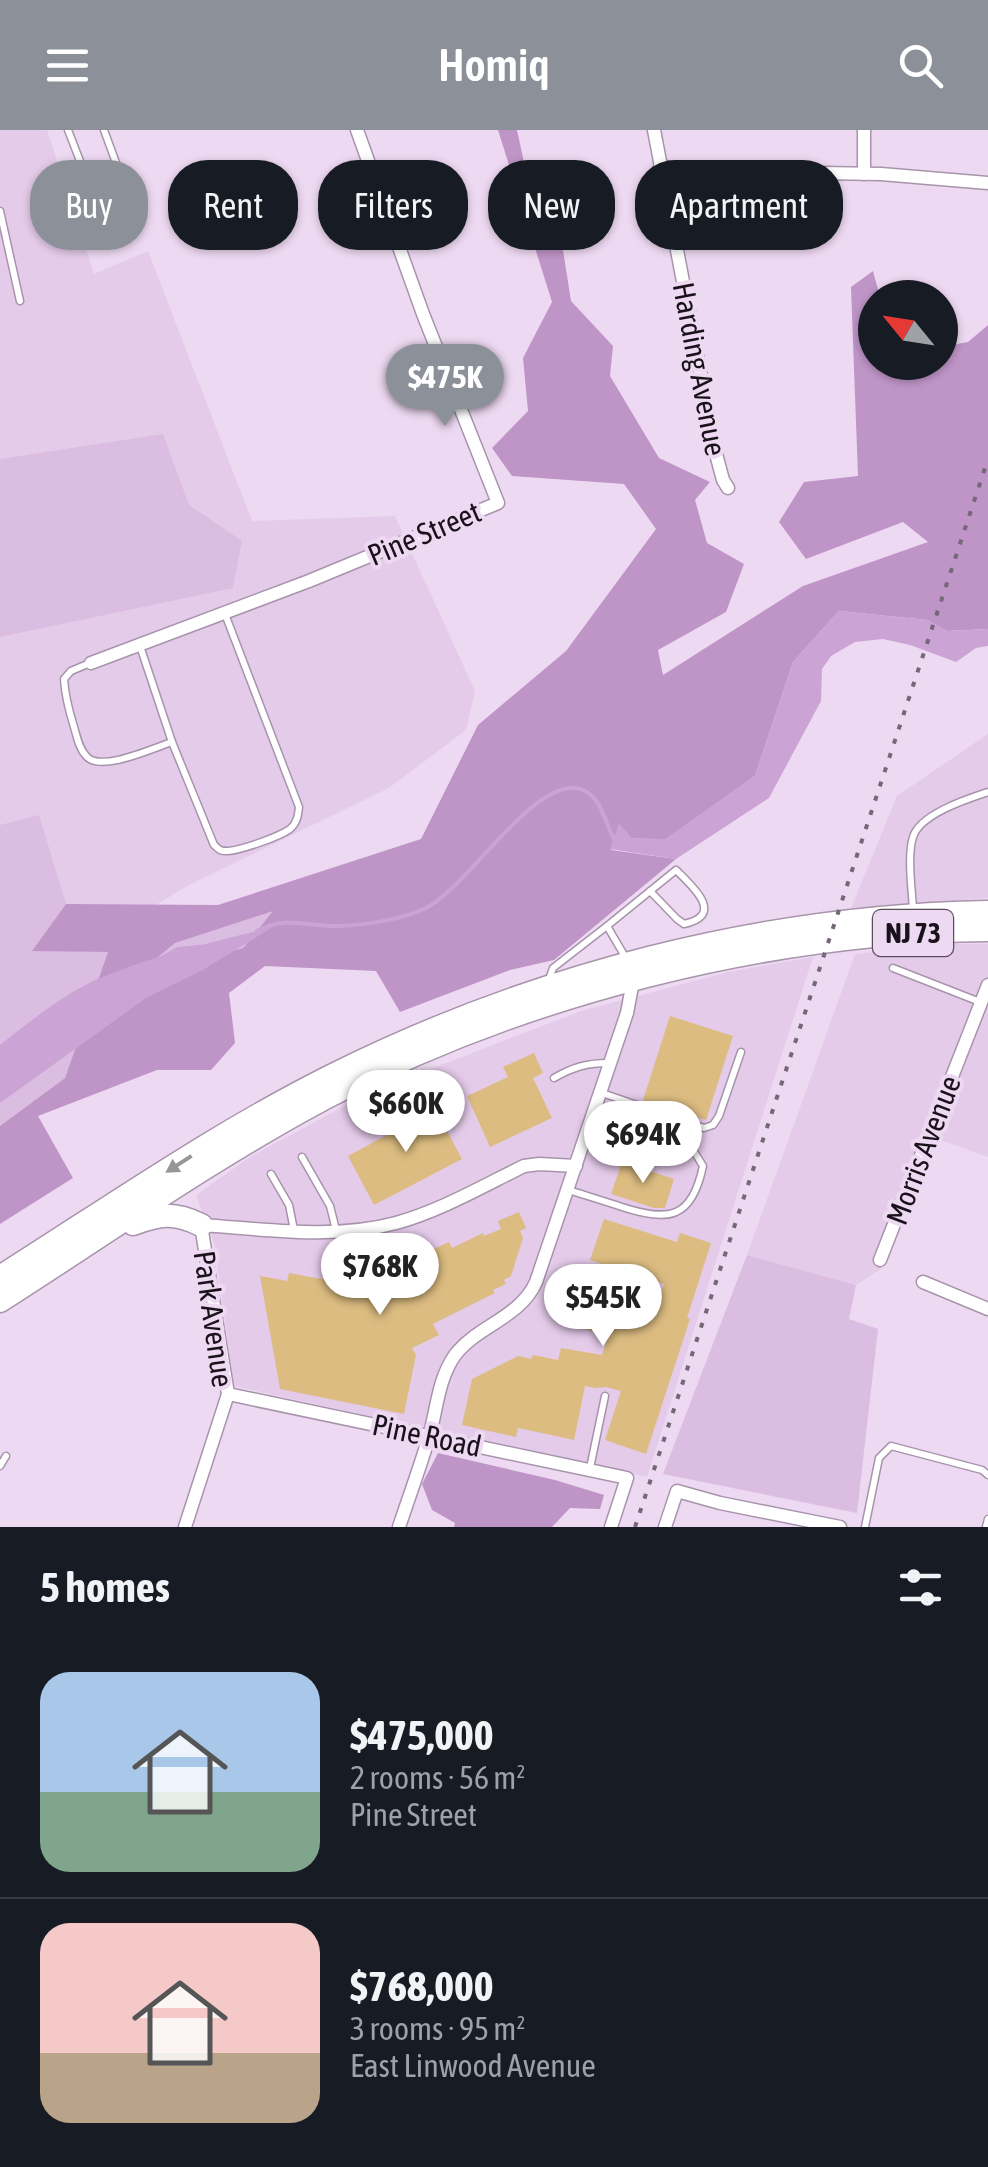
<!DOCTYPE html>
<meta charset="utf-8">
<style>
:root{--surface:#171b24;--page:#242831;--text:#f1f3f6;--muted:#9ea1a6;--line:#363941;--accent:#8c9099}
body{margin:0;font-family:"Asap Condensed",sans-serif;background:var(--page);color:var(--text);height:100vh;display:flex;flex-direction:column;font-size:38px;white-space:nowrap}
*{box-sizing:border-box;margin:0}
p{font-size:32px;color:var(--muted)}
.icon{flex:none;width:55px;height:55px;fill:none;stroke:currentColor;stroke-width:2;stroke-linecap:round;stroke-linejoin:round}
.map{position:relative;height:1397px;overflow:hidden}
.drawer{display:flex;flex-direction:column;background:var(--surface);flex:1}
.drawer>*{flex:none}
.guide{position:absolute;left:30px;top:30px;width:930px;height:90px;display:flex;gap:20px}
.needle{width:65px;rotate:300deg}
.tools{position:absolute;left:858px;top:150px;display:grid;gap:20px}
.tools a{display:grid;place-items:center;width:100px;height:100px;border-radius:50%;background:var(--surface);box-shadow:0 2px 8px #0004;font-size:50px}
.price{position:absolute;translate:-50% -85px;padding:0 22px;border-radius:35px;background:#fff;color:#222;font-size:32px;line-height:65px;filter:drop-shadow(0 2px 5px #0008)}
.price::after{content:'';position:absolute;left:50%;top:60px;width:30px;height:22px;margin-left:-15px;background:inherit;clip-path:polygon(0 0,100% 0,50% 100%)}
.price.on{background:var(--accent);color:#fff}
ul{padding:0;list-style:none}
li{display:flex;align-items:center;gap:30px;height:250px;padding:0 40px}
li+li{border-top:2px solid var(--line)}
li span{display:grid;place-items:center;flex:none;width:280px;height:200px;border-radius:30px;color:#555}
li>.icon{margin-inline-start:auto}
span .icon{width:120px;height:120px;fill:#fffc;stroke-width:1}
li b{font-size:42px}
h2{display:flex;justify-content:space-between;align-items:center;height:120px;padding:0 40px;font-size:42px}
.chip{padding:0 35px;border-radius:40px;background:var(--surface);box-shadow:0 2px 8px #0004;font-size:35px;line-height:90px}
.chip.on{background:var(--accent);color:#fff}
header{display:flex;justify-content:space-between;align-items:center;height:130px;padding:0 40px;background:var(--accent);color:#fff;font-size:45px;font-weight:600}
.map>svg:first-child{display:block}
.built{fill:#e5cbea}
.green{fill:#dabde0}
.forest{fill:#bf95c7}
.water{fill:#cca3d5}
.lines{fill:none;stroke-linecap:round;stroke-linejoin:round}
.stream{stroke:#cca3d5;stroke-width:4}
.building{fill:#dcbc81}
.lane-casing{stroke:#a794ab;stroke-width:9}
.street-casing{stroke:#a794ab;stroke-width:15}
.highway-casing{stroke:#a794ab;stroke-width:25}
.lane{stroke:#fff;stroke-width:6}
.street{stroke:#fff;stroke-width:12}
.highway{stroke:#fff;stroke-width:22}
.rail{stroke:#746777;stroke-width:4;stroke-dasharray:5 10;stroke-linecap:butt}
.oneway{fill:#989498}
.labels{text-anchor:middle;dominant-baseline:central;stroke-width:8;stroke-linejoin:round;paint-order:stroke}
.shield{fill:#eed9f2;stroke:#594e5c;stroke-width:2.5}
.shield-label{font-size:28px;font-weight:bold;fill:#19121b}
.street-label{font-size:30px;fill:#19121b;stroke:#eed9f2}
</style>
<header><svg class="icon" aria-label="menu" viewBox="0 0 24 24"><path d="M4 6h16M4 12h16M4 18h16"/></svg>Homiq<svg class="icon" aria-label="search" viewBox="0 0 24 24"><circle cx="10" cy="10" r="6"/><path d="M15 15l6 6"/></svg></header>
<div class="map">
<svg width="988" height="1397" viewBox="0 0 988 1397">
<rect width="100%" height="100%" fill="#eed9f2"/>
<g class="built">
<path d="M0 0H47L94 144 148 121 252 391 395 386 475 561 466 600 389 658 189 755 86 817 0 886Z"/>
<path d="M988 604V768L851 778 897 666Z"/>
<path d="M956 814H988V1027L938 1009 881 1139 856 1155 747 1125 855 824Z"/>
<path d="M813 827 647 1347 234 1256 214 1113 196 1065 250 1027 359 968 459 928 581 881 728 842Z"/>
</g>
<g class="green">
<path d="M163 304 189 375 242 411 233 458 0 507V329Z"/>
<path d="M39 685 66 774 33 820 109 822 87 886 175 813 275 779 243 818 166 839 80 905 65 948 0 996V695Z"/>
<path d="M747 1125 856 1155 849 1189 878 1199 857 1383 663 1344Z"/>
</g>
<g class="forest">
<path d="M498 0H517L534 78 557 82 571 171 613 216 610 246 659 328 710 352 695 370 707 413 744 434 726 482 658 520 663 545 803 456 928 412 903 392 806 429 779 392 804 352 858 346 851 157 873 141 880 167 875 168V232H940V217L968 212 988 195V499L947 501 927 490 839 481 793 532 755 646 665 710 631 708 619 694 611 720 676 729 554 830 510 840 400 882 376 841 265 836 229 863 235 913 211 940H157L38 986 73 1048 0 1094V996L65 948 80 905 166 839 243 818 273 781 175 813 85 888 108 822 32 821 66 774 218 775 421 709 478 595 566 521 656 399 624 354 512 346 492 318 528 281 523 228 552 172Z"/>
<path d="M438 1323 555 1350 604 1365 600 1379 570 1378 552 1397H454L455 1393 432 1380 422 1354Z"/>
</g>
<g class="water">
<path d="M839 481 928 490 947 501 988 499V516L976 518 956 532 910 515 883 509 855 512 831 526 822 539 821 571 769 668 676 729 610 719 619 693 631 708 665 709 755 646 793 532Z"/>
<path d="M273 797 203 840 146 868 0 973V915C34 888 70 859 110 844 162 823 219 811 273 797Z"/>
</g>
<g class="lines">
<g class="stream">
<path d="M257 801C287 785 308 797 339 796 365 795 406 789 428 777 470 753 529 656 574 658 600 659 604 691 614 709"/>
<path d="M162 828 178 819 199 817"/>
</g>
</g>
<g class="building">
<path d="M670 886 733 906 706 990 643 970Z"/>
<path d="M534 923 543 943 533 948 552 988 490 1017 467 966 508 947 503 937Z"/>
<path d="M437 965 444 979 437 982 462 1029 374 1075 348 1026 422 986 417 977Z"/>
<path d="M622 1032 674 1049 665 1078H654L611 1064Z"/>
<path d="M519 1082 526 1098 520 1101 523 1108 511 1146 504 1150 506 1154 493 1160 495 1163 433 1194 439 1205 412 1218 416 1225 404 1284 280 1259 260 1146 287 1151 289 1143 343 1153 384 1134 387 1140 449 1112 452 1118 483 1103 484 1106 501 1099 498 1091Z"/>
<path d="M604 1089 677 1112 680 1103 711 1113 687 1188 690 1189 646 1324 605 1310 621 1261 606 1257 596 1258 585 1256 574 1310 518 1298 516 1307 462 1295 472 1249 518 1226 531 1229 533 1225 558 1230 561 1218 602 1225 608 1206 567 1194 581 1154 656 1178 664 1154 590 1130Z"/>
</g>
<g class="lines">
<defs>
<g id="lane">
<path d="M68 0 92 62 101 68 111 70 123 60V52L104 0"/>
<path d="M0 81 20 171"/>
<path d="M140 516 172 612 214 715C220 720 219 721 228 721 241 720 279 707 290 699 297 693 298 686 299 677L225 484"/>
<path d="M90 533 71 541 64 549C65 566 69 581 74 597 77 607 79 619 87 627 102 642 153 618 172 612"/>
<path d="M913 780C912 759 907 726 913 707 920 684 967 669 988 662"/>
<path d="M607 796 676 740C692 756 726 785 684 794L677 789 650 761"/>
<path d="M893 838 980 872"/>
<path d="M548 852 553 838 607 796 627 830"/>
<path d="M554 948C573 937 587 933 609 933"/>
<path d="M602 963 704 998 713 995 719 986 741 922"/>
<path d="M302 1027 330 1076 336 1100"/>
<path d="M271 1044 289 1075 294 1100"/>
<path d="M569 1060C587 1066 604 1071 622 1077 669 1092 692 1089 703 1036L695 1023 683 1014 594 982"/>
<path d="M0 1336 6 1326"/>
<path d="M590 1338 605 1266"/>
<path d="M865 1397 879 1328 891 1316 982 1340 988 1345"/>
<path d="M986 1397 988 1389"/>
</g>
<g id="street">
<path d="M654 0 716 324 723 350 728 358"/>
<path d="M660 37 762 42 881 44 988 53"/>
<path d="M864 44V0"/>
<path d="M91 533 309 451 498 373 423 184 357 0"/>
<path d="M880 1130 988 855"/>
<path d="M923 1152 988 1179"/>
<path d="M228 1264 627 1348 611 1397"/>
<path d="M185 1397 228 1264 201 1095C264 1099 333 1110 396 1093 440 1081 483 1056 524 1036L539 1034 576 1036"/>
<path d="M399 1397C409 1367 420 1337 429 1307 437 1279 438 1249 455 1225 478 1195 520 1188 536 1152L627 883 633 851"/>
<path d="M665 1397 677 1361 720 1373 840 1397"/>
</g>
<g id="highway">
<path d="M133 1094C160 1084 174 1082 201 1095"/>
<path d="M0 1147C109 1078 215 1004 331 946 533 845 761 786 988 782"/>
<path d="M0 1171C108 1102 214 1027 327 967 523 864 767 802 988 800"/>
</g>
</defs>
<use href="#lane" class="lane-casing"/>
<use href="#street" class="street-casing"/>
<use href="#highway" class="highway-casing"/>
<use href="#lane" class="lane"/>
<use href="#street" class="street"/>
<use href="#highway" class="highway"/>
<path class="rail" d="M635 1397 988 329"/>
</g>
<defs><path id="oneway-solid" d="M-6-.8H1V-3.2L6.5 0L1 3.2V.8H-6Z" transform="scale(2.5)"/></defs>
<use class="oneway" href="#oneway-solid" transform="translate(179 1034) rotate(147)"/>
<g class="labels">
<rect class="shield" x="873" y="780" width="80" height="46" rx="8"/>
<g class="shield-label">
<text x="913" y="803">NJ 73</text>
</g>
<g class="street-label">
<text transform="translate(700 239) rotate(79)">Harding Avenue</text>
<text transform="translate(424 403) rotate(-23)">Pine Street</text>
<text transform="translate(923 1020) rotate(-69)">Morris Avenue</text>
<text transform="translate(214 1189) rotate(82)">Park Avenue</text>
<text transform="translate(427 1305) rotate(12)">Pine Road</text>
</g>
</g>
</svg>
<div class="tools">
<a><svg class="needle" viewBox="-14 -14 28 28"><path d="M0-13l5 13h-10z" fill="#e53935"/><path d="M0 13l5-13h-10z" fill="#9ea1a6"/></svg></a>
</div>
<b class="price on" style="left:445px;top:299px">$475K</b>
<b class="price" style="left:406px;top:1025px">$660K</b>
<b class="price" style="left:643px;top:1056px">$694K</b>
<b class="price" style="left:380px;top:1188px">$768K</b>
<b class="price" style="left:603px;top:1219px">$545K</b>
<div class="guide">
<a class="chip on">Buy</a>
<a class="chip">Rent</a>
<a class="chip">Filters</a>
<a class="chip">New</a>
<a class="chip">Apartment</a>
</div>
</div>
<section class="drawer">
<h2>5 homes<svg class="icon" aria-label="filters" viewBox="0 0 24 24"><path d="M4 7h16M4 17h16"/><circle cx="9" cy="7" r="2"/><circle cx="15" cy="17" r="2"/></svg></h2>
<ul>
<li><span style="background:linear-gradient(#a9c7e8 60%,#7fa58c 0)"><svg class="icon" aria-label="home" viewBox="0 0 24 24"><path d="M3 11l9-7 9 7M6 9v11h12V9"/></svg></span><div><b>$475,000</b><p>2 rooms · 56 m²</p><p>Pine Street</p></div></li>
<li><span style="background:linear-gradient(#f6c9c9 65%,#b9a48a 0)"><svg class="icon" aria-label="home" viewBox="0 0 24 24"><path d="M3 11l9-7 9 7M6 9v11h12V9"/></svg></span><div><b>$768,000</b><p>3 rooms · 95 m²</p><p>East Linwood Avenue</p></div></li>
</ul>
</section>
